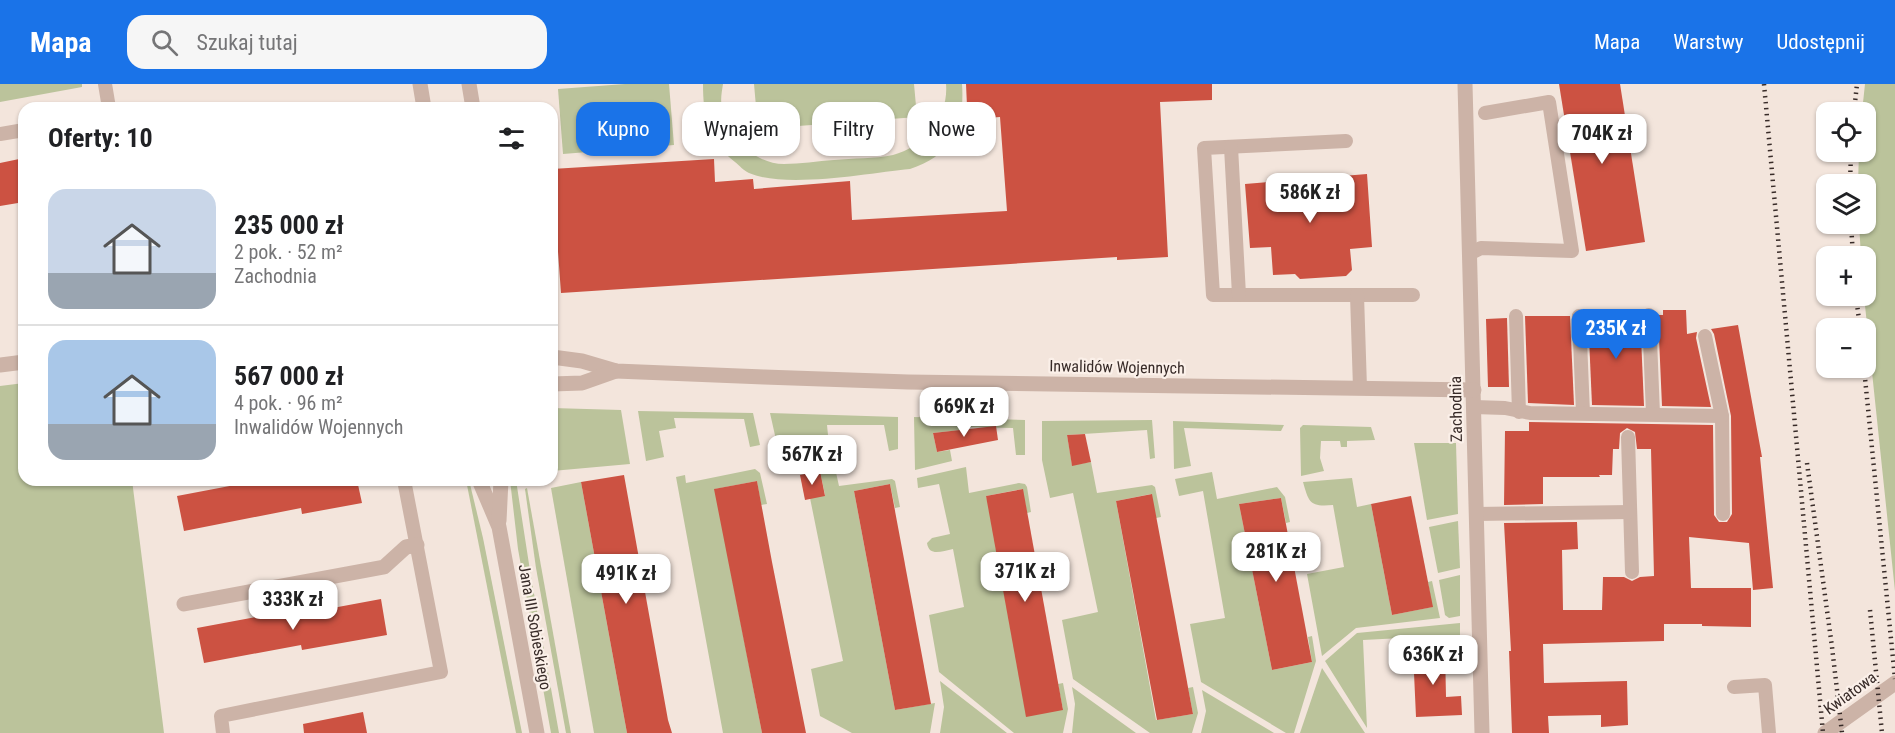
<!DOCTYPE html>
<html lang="pl">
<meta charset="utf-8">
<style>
:root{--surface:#fff;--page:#f6f6f6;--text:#202124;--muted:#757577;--line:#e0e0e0;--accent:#1a73e8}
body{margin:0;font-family:"Roboto Condensed",sans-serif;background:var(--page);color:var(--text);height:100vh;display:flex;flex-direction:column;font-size:22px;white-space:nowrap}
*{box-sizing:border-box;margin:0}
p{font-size:20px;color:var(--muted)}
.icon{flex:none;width:33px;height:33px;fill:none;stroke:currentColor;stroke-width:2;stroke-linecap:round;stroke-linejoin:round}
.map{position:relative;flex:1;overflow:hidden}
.details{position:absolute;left:18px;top:18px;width:540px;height:384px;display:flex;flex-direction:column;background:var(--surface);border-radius:18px;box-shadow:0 2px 4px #0004}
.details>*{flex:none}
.banner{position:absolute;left:576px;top:18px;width:570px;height:54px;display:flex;gap:12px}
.fabs{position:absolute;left:1816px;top:18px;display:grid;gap:12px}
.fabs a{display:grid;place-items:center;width:60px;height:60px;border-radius:12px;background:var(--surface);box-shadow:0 2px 4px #0004;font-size:30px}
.price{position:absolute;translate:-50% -51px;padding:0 14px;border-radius:12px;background:#fff;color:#222;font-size:20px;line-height:39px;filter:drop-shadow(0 2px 3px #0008)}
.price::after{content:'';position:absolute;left:50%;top:36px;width:18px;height:14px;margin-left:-9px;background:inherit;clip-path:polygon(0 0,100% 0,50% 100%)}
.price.on{background:var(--accent);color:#fff}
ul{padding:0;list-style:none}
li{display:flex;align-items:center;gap:18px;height:150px;padding:0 30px}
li+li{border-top:2px solid var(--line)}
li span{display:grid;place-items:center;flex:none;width:168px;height:120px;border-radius:18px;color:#555}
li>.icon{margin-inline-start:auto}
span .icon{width:72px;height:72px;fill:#fffc;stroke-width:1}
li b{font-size:26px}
h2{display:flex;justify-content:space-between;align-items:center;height:72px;padding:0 30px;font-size:26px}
.pill{padding:0 21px;border-radius:18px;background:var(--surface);box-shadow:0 2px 4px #0004;font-size:21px;line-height:54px}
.pill.on{background:var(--accent);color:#fff}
header{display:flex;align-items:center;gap:36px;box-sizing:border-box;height:84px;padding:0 30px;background:var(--accent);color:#fff}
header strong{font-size:28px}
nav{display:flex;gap:33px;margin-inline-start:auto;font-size:21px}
.search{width:420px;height:54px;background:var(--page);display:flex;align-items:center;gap:15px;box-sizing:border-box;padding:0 21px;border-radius:18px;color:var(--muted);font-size:22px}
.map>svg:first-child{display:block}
.green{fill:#bbc39b}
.building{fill:#cc5242}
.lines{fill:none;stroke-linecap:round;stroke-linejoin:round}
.service{stroke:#ccb3a7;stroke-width:14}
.minor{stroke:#ccb3a7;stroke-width:15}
.tertiary{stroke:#ccb3a7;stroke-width:15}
.rail{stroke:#382b28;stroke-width:4.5;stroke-dasharray:1.5 4.5;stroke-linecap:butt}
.labels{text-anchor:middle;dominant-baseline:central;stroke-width:4.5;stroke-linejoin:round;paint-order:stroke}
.street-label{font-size:16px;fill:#382b28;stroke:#fbf0e9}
</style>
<header>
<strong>Mapa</strong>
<div class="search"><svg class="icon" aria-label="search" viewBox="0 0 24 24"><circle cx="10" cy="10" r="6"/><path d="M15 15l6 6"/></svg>Szukaj tutaj</div>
<nav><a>Mapa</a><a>Warstwy</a><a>Udostępnij</a></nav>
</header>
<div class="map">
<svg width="1895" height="649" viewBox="0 0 1895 649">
<rect width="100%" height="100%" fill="#f3e5dc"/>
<g class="green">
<path d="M0 0H82V3L0 18Z"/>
<path d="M625 0H669L674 61 563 70 558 5Z"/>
<path d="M703 0H723C722 7 720 16 722 23 728 51 753 80 784 80 800 80 818 77 834 76 853 74 875 75 893 71 924 63 949 32 946 0H962C965 42 952 72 910 85 869 89 786 105 749 89 744 87 739 81 735 78 708 57 703 32 703 0Z"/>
<path d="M754 0H914L917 33 758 45Z"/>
<path d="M1865 0H1895V507L1864 212H1866V172H1861L1859 140H1866V100H1858L1859 68H1866V28H1862Z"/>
<path d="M24 299V396H132L164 649H0V302Z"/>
<path d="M552 324 621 326 630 380 552 387Z"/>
<path d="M638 327 753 329 760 361 750 363 744 335 674 334 676 344 659 347 664 373 646 377Z"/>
<path d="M770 329 898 333V365L889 367 884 341H827L828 351 799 357 805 383 783 387Z"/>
<path d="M914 333 1025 336V371H1016L1013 344 961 343V346L933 349 937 368 950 366 952 377 915 386Z"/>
<path d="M1152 336 1155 374 1150 375 1147 346 1067 351 1072 381 1091 378 1097 409 1152 401 1155 403 1161 433 1156 434 1151 410 1116 417 1156 636 1193 630 1188 604 1193 603 1198 629 1192 649H1150L1073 595 1062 536 1098 528 1073 409 1050 414 1042 376V337Z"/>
<path d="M1173 337 1284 341 1281 347 1184 344 1191 382 1174 385Z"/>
<path d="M1303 341 1371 343 1375 356 1347 357V363H1341L1340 357H1321L1320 374 1324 387 1301 392 1300 344Z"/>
<path d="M1414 359H1456L1458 430 1427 436Z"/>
<path d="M966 383 969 409 1019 399 1025 400 1027 403 1031 428 1027 429 1022 405 986 412 1063 626 1058 600 1063 599 1068 625 1063 649H1014L939 588 929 531 964 523 953 465C942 467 929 473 927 459L932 454 950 450 939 400 918 404 917 394Z"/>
<path d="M835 384 839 402 892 395 895 397 900 423 895 424 890 400 854 407 895 626 935 619 930 649H852L820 632 811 585 843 577 810 414 825 411 820 387Z"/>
<path d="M755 385 760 389 767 420 761 421 757 397 715 405 762 649H723L676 393 685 391 686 399Z"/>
<path d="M1212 388 1217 415 1277 403 1285 413 1290 438 1286 439 1281 414 1239 420 1272 586 1312 578 1308 553 1312 552 1316 577 1294 649H1286L1201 598 1190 540 1225 534 1203 407 1179 412 1175 395Z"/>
<path d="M1352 394 1357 423 1371 420 1392 531 1432 523 1428 498 1432 497 1440 534 1356 544 1322 572 1307 490 1344 483 1333 421C1310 423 1309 419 1303 398Z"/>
<path d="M466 396H469L483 454 522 649H516Z"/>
<path d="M510 396H516L531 493 559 649H551L518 465Z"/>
<path d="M581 398 627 649H594L551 404Z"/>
<path d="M527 404 571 649H566L536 484 525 405Z"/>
<path d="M1458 437 1460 484 1438 489 1429 443Z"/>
<path d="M1460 491V532L1449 534 1445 531 1439 496Z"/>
<path d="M1460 539V551L1363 556 1367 644 1325 577 1357 549Z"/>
<path d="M1322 584 1365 649H1300Z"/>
<path d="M940 597 1007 649H940L944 623Z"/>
<path d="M1072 603 1136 649H1072L1075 620Z"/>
<path d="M1202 606 1274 649H1201L1206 627Z"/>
</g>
<g class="building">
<path d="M966 0H1212V16L1160 18 1168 173 1117 176V173L561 209 552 85 714 75 715 98 753 95 754 105 850 97 852 136 1007 127 1000 33 974 35 973 21 967 22Z"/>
<path d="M1559 0H1620L1645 158 1586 167Z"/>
<path d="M24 74V118L0 122V79Z"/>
<path d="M1367 90 1372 163 1350 165 1352 186 1346 192 1300 195 1295 190 1273 191 1271 163 1250 164 1245 100Z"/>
<path d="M1663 226H1686L1687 250 1697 248 1696 254 1711 323 1662 322 1658 231H1663Z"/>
<path d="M1590 230H1640L1644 322 1592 321 1588 231Z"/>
<path d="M1525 232H1570L1574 321 1528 319Z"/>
<path d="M1507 234 1509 303H1488L1486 235Z"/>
<path d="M1738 241 1762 373H1760L1773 504 1753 506 1749 459 1689 453 1691 504H1751V543L1702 542V540H1664V557L1543 560 1544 599 1627 597 1628 641 1601 643V631L1548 632 1549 649H1512L1509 567H1511L1504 439 1577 438 1578 465 1562 466 1563 526H1602L1603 493H1624L1632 497 1640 493 1654 492 1651 365H1637L1635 348 1627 344 1620 349 1619 365H1613L1612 391H1599L1600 393H1543V420L1504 421 1505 347H1529V338L1713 341 1714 431 1719 438H1727L1732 430 1731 332 1714 250 1711 245Z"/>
<path d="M996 342 998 356 937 368 933 349Z"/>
<path d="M1085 350 1091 378 1072 382 1067 351Z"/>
<path d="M820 387 825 412 805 416 800 391Z"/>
<path d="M624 391 668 636 672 649H627L581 398Z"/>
<path d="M261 396H357L362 419 302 430 301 424 184 447 177 412Z"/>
<path d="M757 397 772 478 806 649H762L714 405Z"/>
<path d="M890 400 931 620 895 626 854 407Z"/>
<path d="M1023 405 1063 626 1026 633 986 412Z"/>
<path d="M1152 410 1193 630 1157 636 1116 417Z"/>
<path d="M1411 412 1433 523 1392 531 1371 420Z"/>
<path d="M1281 414 1312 578 1272 586 1239 420Z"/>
<path d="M381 515 387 551 302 566 301 561 204 579 197 544 294 526 295 531Z"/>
<path d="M1445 566 1446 613 1461 612 1462 631 1416 633 1413 567Z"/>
<path d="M363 628 367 649H304L303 640Z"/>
</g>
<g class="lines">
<g class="service">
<path d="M105 0 109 24"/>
<path d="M0 50 24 46"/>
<path d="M1346 57 1204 64 1213 211H1413"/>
<path d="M1231 63 1239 211"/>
<path d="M1469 170 1481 164 1572 167 1549 18 1485 29"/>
<path d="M1357 211 1360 304"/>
<path d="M1649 231 1653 330"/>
<path d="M1516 232 1519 328"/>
<path d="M1579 232 1583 329"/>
<path d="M1705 252 1722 332 1723 430"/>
<path d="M1474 323 1505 324 1530 329 1722 332"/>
<path d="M1628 353 1632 488"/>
<path d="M1476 430 1630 428"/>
<path d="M1734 603 1765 601 1769 649"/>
<path d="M223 649 221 632 441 588 404 396"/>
</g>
<g class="minor">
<path d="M469 0 473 24"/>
<path d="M1465 0 1482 649"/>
<path d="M552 273 582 277 616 287 764 293 908 298 1474 306"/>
<path d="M0 281 24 278"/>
<path d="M552 300 582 299 616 287"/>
<path d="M184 520 384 483 406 463 417 461"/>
</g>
<g class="tertiary">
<path d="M420 0 424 24"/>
<path d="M479 396 499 443 537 649"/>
<path d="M499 437 501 396"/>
<path d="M1825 649 1895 599"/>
</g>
<g class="rail">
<path d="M1764 0 1823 649"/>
<path d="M1854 28 1857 0"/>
<path d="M1850 100 1851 68"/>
<path d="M1851 140 1853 172"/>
<path d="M1856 212 1860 244"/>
<path d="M1864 284 1895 595"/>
<path d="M1807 379 1832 563 1842 649"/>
<path d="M1870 526 1882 649"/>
</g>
</g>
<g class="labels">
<g class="street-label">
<text transform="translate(1117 283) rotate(1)">Inwalidów Wojennych</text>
<text transform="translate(1456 325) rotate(-91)">Zachodnia</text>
<text transform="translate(535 543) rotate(80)">Jana III Sobieskiego</text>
<text transform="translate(1850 609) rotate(-36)">Kwiatowa</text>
</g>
</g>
</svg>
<div class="fabs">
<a><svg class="icon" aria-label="locate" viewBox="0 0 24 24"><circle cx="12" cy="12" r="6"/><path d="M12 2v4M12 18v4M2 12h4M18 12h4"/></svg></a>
<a><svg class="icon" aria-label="layers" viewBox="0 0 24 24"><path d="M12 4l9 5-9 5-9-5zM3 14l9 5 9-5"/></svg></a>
<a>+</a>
<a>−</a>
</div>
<b class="price" style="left:1602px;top:81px">704K zł</b>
<b class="price" style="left:1310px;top:140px">586K zł</b>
<b class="price on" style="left:1616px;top:276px">235K zł</b>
<b class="price" style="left:964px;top:354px">669K zł</b>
<b class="price" style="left:812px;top:402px">567K zł</b>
<b class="price" style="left:1276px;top:499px">281K zł</b>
<b class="price" style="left:1025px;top:519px">371K zł</b>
<b class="price" style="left:626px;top:521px">491K zł</b>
<b class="price" style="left:293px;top:547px">333K zł</b>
<b class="price" style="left:1433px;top:602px">636K zł</b>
<div class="banner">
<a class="pill on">Kupno</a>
<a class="pill">Wynajem</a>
<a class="pill">Filtry</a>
<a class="pill">Nowe</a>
</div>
<section class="details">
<h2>Oferty: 10<svg class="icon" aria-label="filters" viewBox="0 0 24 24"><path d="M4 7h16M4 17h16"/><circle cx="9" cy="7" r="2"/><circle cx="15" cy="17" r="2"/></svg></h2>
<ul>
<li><span style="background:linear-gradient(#c9d6e8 70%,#9aa5b1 0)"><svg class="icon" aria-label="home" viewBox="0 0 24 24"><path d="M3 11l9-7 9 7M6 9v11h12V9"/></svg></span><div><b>235 000 zł</b><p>2 pok. · 52 m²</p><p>Zachodnia</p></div></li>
<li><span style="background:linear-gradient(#a9c7e8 70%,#9aa5b1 0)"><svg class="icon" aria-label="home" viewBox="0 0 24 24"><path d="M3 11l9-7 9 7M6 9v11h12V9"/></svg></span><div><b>567 000 zł</b><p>4 pok. · 96 m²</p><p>Inwalidów Wojennych</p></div></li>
</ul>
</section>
</div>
